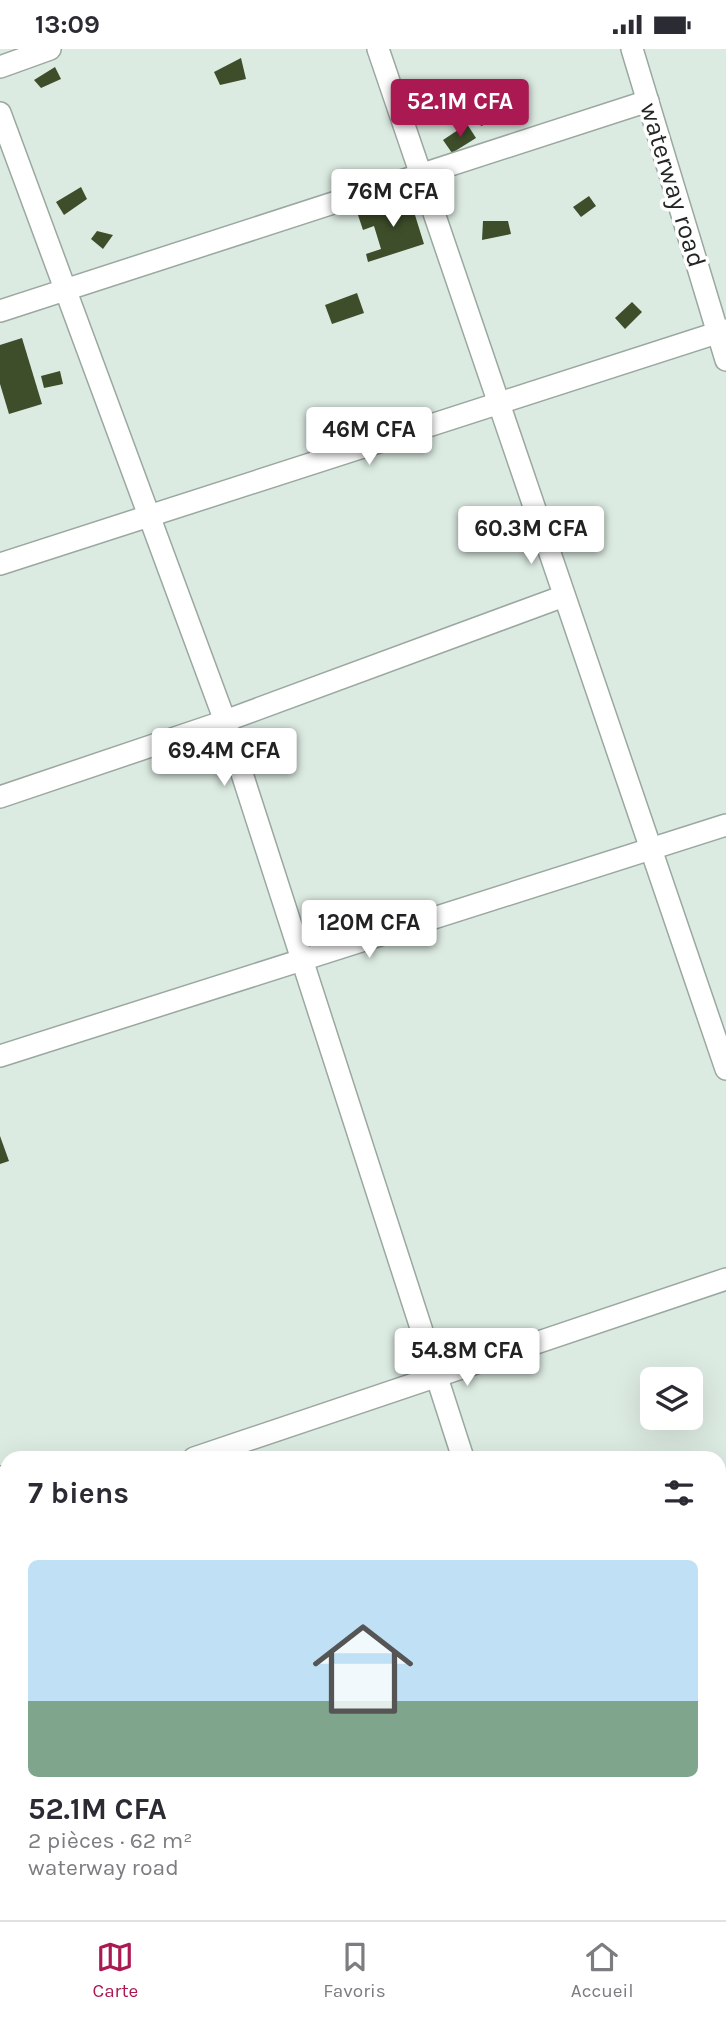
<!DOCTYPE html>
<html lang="fr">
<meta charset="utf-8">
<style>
:root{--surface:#fff;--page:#f7f7f7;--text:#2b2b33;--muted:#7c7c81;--line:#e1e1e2;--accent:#aa1952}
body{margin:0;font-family:Karla,sans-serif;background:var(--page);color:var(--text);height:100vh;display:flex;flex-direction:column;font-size:26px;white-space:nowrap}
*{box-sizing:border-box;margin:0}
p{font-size:23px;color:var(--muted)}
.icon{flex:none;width:38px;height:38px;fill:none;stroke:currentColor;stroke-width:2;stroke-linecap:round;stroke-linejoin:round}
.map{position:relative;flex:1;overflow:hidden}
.details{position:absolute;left:0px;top:1402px;width:726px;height:471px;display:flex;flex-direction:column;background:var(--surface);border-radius:21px 21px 0 0;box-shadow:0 7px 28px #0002}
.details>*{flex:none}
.fabs{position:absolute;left:640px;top:1318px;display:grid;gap:14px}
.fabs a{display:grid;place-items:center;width:63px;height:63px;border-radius:10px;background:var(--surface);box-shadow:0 7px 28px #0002;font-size:35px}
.price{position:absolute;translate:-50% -60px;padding:0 16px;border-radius:7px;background:#fff;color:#222;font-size:23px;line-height:46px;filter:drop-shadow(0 2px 4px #0008)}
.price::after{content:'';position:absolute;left:50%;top:42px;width:21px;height:16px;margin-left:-10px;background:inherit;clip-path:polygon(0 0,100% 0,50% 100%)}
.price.current{background:var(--accent);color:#fff}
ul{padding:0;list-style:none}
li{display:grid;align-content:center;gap:14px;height:371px;padding:0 28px}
li span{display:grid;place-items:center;height:217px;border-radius:10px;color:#555}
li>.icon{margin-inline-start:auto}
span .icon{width:126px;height:126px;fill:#fffc;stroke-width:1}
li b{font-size:30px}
h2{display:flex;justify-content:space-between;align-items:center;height:84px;padding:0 28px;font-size:30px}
.status{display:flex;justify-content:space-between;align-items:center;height:49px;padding:0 35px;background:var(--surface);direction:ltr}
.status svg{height:19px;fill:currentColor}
.menu{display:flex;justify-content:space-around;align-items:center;height:98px;border-top:2px solid var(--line);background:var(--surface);font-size:19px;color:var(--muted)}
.menu a{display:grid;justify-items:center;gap:4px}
.menu .current{color:var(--accent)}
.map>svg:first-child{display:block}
.building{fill:#3e4e2a}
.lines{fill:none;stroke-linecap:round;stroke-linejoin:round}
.minor-casing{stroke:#9aa8a0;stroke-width:24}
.minor{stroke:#fff;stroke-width:21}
.labels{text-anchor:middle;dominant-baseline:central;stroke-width:7;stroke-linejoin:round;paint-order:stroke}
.street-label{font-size:26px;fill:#222724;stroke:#fff}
</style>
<div class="status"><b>13:09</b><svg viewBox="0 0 49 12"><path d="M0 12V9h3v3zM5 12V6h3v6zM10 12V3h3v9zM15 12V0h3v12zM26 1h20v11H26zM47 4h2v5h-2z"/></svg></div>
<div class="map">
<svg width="726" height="1871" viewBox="0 0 726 1871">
<rect width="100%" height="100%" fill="#dcebe2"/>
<g class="building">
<path d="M241 9 246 30 220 36 214 23Z"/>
<path d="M55 18 61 30 41 39 34 31Z"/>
<path d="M498 57 503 69 481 77 476 65Z"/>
<path d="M467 75 476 89 452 104 443 91Z"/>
<path d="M81 138 87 150 64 166 56 153Z"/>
<path d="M589 147 596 157 581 168 573 158Z"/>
<path d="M410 150 424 195 368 213 366 205 381 200 374 177 363 181 358 166Z"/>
<path d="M483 172H508L511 185 482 191Z"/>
<path d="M97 182 113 186 103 200 91 190Z"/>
<path d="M357 244 364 264 332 275 325 256Z"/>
<path d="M632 253 642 263 625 280 615 269Z"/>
<path d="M22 289 42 355 9 365 0 335V296Z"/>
<path d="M60 322 63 335 44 339 41 327Z"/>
<path d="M0 1087 9 1112 0 1115Z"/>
</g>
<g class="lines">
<defs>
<g id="minor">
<path d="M378 0 726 1020"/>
<path d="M632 0 726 311"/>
<path d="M0 18 50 0"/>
<path d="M0 64 225 672 463 1409"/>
<path d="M0 262 648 52"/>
<path d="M0 515 726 281"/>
<path d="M0 748 225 672 564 547"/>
<path d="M0 1007 726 776"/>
<path d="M194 1409 726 1230"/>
<path d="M0 1428 7 1449"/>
<path d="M719 1468 726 1466"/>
<path d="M0 1804 7 1801"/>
<path d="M145 1866 147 1871"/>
</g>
</defs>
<use href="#minor" class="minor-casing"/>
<use href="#minor" class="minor"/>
</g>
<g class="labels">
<g class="street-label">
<text transform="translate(673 136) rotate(73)">waterway road</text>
</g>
</g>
</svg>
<div class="fabs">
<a><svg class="icon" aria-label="layers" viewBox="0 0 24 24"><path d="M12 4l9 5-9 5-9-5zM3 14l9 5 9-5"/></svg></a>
</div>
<b class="price current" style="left:460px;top:90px">52.1M CFA</b>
<b class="price" style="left:393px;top:180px">76M CFA</b>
<b class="price" style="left:369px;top:418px">46M CFA</b>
<b class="price" style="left:531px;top:517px">60.3M CFA</b>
<b class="price" style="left:224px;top:739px">69.4M CFA</b>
<b class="price" style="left:369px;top:911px">120M CFA</b>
<b class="price" style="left:467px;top:1339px">54.8M CFA</b>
<section class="details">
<h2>7 biens<svg class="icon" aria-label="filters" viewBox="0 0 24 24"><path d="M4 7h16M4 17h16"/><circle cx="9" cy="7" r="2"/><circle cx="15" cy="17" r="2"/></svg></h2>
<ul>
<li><span style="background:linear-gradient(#bfe0f5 65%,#7fa58c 0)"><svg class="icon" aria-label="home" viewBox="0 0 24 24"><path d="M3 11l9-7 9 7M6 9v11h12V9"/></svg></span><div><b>52.1M CFA</b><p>2 pièces · 62 m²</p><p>waterway road</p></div></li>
</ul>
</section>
</div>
<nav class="menu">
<a class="current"><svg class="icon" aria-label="map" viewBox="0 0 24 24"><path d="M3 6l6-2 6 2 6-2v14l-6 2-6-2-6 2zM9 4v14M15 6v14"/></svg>Carte</a>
<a><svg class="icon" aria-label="saved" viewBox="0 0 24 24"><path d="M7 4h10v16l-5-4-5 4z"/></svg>Favoris</a>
<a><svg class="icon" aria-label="home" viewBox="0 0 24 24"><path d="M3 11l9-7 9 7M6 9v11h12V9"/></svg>Accueil</a>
</nav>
